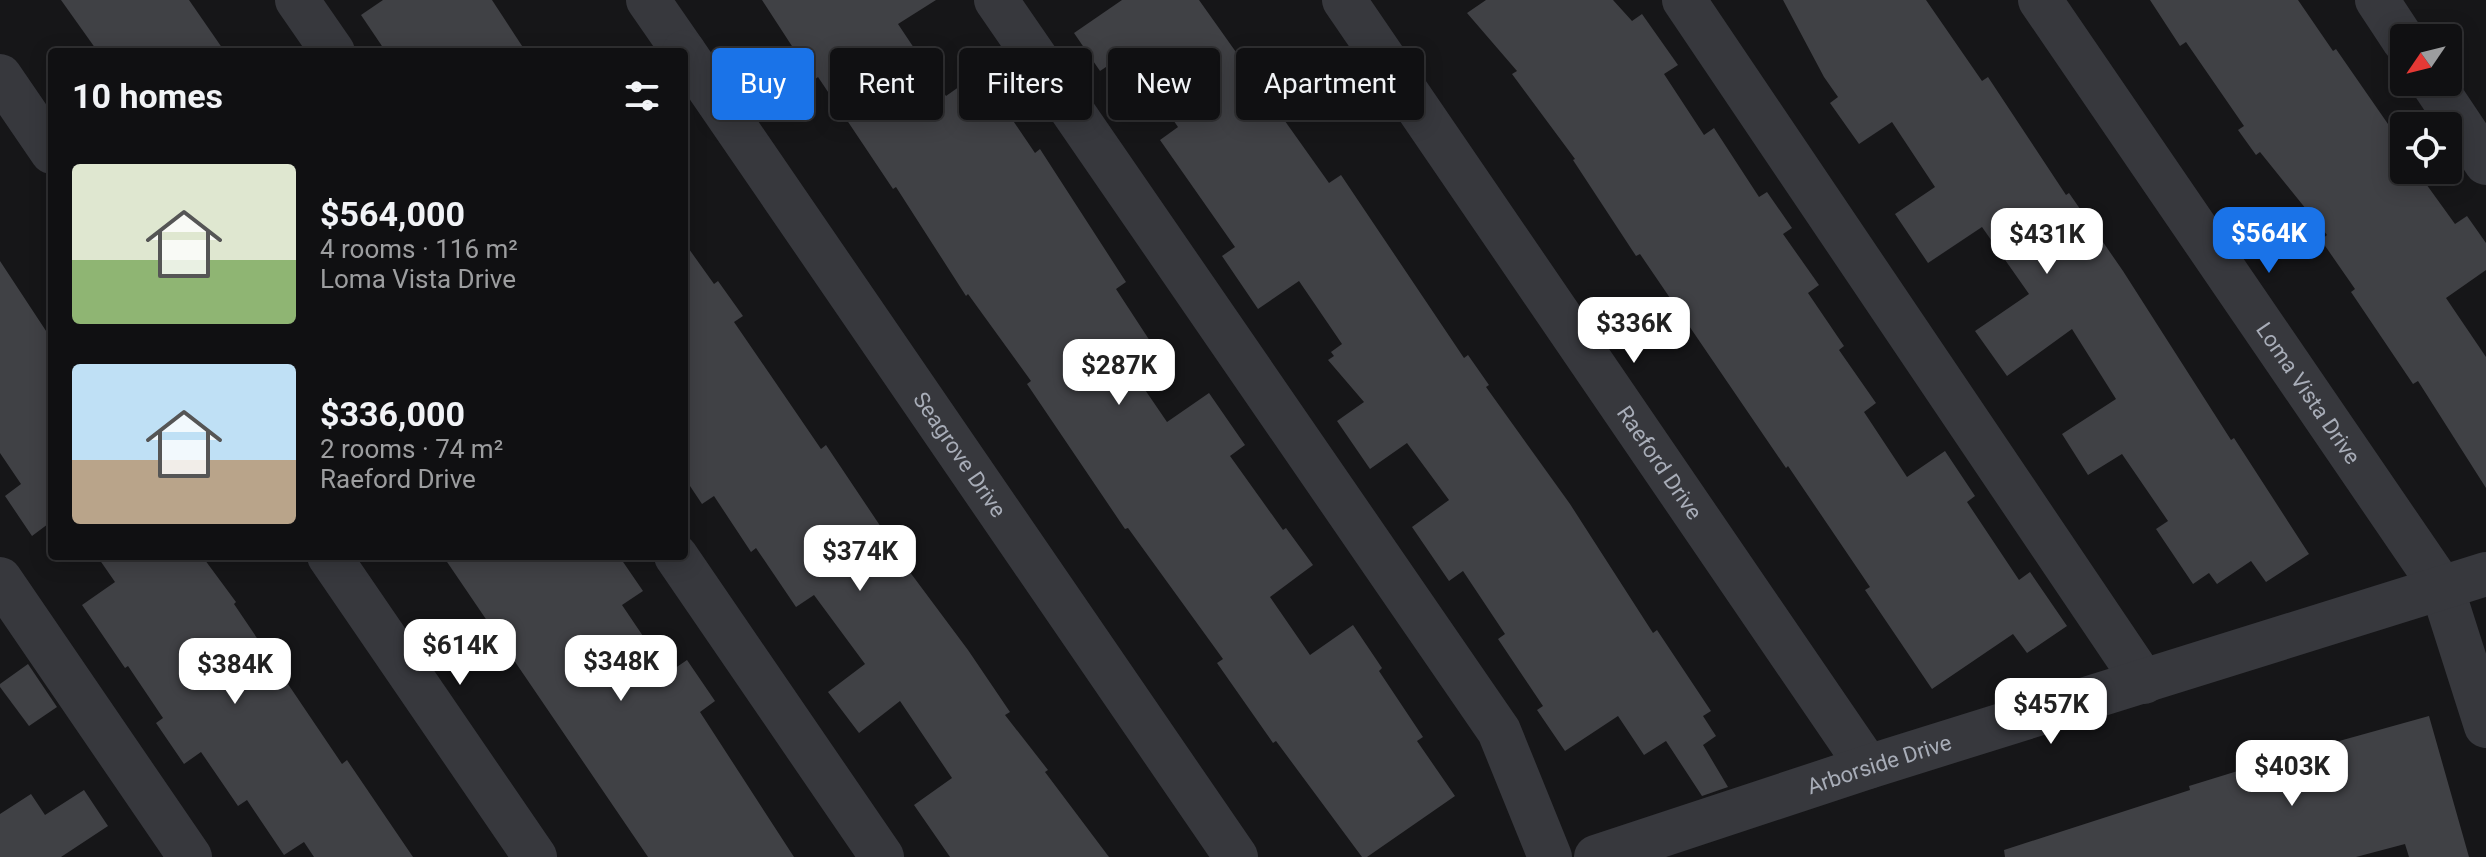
<!DOCTYPE html>
<meta charset="utf-8">
<style>
:root{--surface:#101012;--page:#1e1e20;--text:#f1f3f6;--muted:#9c9d9f;--line:#303032;--accent:#1a73e8}
body{margin:0;font-family:Roboto,sans-serif;background:var(--page);color:var(--text);height:100vh;display:flex;flex-direction:column;font-size:30px;white-space:nowrap}
*{box-sizing:border-box;margin:0}
p{font-size:26px;color:var(--muted)}
.icon{flex:none;width:44px;height:44px;fill:none;stroke:currentColor;stroke-width:2;stroke-linecap:round;stroke-linejoin:round}
.map{position:relative;flex:1;overflow:hidden}
.drawer{position:absolute;left:48px;top:48px;width:640px;height:512px;display:flex;flex-direction:column;background:var(--surface);border-radius:8px;box-shadow:0 4px 20px #0003,0 0 0 2px var(--line)}
.drawer>*{flex:none}
.hud{position:absolute;left:712px;top:48px;width:760px;height:72px;display:flex;gap:16px}
.needle{width:52px;rotate:235deg}
.buttons{position:absolute;left:2390px;top:24px;display:grid;gap:16px}
.buttons a{display:grid;place-items:center;width:72px;height:72px;border-radius:8px;background:var(--surface);box-shadow:0 4px 20px #0003,0 0 0 2px var(--line);font-size:40px}
.price{position:absolute;translate:-50% -68px;padding:0 18px;border-radius:16px;background:#fff;color:#222;font-size:26px;line-height:52px;filter:drop-shadow(0 2px 4px #0008)}
.price::after{content:'';position:absolute;left:50%;top:48px;width:24px;height:18px;margin-left:-12px;background:inherit;clip-path:polygon(0 0,100% 0,50% 100%)}
.price.on{background:var(--accent);color:#fff}
ul{padding:0;list-style:none}
li{display:flex;align-items:center;gap:24px;height:200px;padding:0 24px}
li span{display:grid;place-items:center;flex:none;width:224px;height:160px;border-radius:8px;color:#555}
li>.icon{margin-inline-start:auto}
span .icon{width:96px;height:96px;fill:#fffc;stroke-width:1}
li b{font-size:34px}
h2{display:flex;justify-content:space-between;align-items:center;height:96px;padding:0 24px;font-size:34px}
.chip{padding:0 28px;border-radius:8px;background:var(--surface);box-shadow:0 4px 20px #0003,0 0 0 2px var(--line);font-size:28px;line-height:72px}
.chip.on{background:var(--accent);color:#fff}
.map>svg:first-child{display:block}
.building{fill:#404145}
.lines{fill:none;stroke-linecap:round;stroke-linejoin:round}
.minor{stroke:#37383d;stroke-width:44}
.labels{text-anchor:middle;dominant-baseline:central;stroke-width:7;stroke-linejoin:round;paint-order:stroke}
.street-label{font-size:22px;fill:#a8adb8;stroke:#111113}
</style>
<div class="map">
<svg width="2486" height="857" viewBox="0 0 2486 857">
<rect width="100%" height="100%" fill="#161618"/>
<g class="building">
<path d="M61 0H189L225 52H98Z"/>
<path d="M383 0H492L526 52H386L361 15Z"/>
<path d="M762 0H936L898 24 946 96 980 72 1035 153 1040 149 1126 282 1116 289 1150 341 1124 359 1167 422 1209 393 1245 445 1230 456 1283 530 1286 528 1313 565 1270 597 1310 655 1353 625 1382 668 1379 671 1423 737 1417 741 1455 796 1367 857H1362L1276 741 1273 743 1217 663 1223 659 1128 528 1125 529 1027 384 1031 381 968 294 966 296 896 187 893 189 818 77 814 80Z"/>
<path d="M1122 0H1199L1329 183 1341 175 1464 358 1468 355 1489 385 1486 387 1570 504 1653 633 1657 630 1711 711 1703 716 1716 736 1703 745 1728 787 1702 796 1666 741 1644 755 1618 716 1565 751 1537 710 1543 706 1498 639 1505 634 1463 571 1449 581 1412 527 1449 500 1407 443 1370 469 1337 421 1364 402 1328 360 1334 356 1331 352 1342 344 1299 281 1258 309 1222 256 1235 247 1160 140 1178 127 1127 53 1100 71 1074 33Z"/>
<path d="M1486 0H1613L1632 21 1642 14 1678 65 1664 74 1704 135 1714 128 1759 197 1767 192 1792 228 1783 234 1819 285 1808 293 1844 346 1839 350 1876 403 1864 412 1907 477 1945 451 1975 496 1967 502 2019 580 2030 572 2067 626 2027 653 2013 634 1932 689 1865 590 1870 587 1788 466 1786 468 1640 254 1636 256 1573 160 1575 159 1512 74 1517 71 1467 13Z"/>
<path d="M1783 0H1926L1982 81 1988 77 2066 195 2069 193 2123 271 2231 440 2234 438 2309 554 2266 582 2251 561 2217 584 2209 573 2193 584 2156 529 2168 521 2122 454 2088 475 2062 434 2116 399 2072 329 2007 376 1975 331 2029 294 1982 227 1928 263 1895 214 1935 187 1892 122 1859 144 1830 103 1838 97 1824 77Z"/>
<path d="M2150 0H2298L2333 51 2336 49 2397 137 2394 140 2404 153V170H2416L2455 224 2467 216 2486 243V270L2446 298 2486 357V488L2418 381 2413 384 2351 292 2355 289 2321 240 2327 235 2260 152 2256 155 2238 130 2244 126 2186 42 2180 46Z"/>
<path d="M684 242 714 284 718 281 743 316 734 322 821 449 826 445 891 542 889 544 968 650 1010 712 1005 715 1048 770 1045 772 1109 857H950L914 805 952 778 900 701 859 733 828 692 865 664 814 595 796 607 756 548 751 552 714 496 702 504 684 477Z"/>
<path d="M0 261 52 340V530L48 524 32 536 5 496 21 484 0 453Z"/>
<path d="M97 556H202L236 602 234 604 342 764 347 760 413 857H314L304 842 284 855 247 800 238 806 201 752 184 764 156 723 163 718 128 666 125 668 82 605 115 582Z"/>
<path d="M443 556H619L643 591 622 605 668 673 687 660 715 701 700 712 794 857H648Z"/>
<path d="M28 664 57 707 29 726 0 687V684Z"/>
<path d="M2429 716 2469 857H2409L2405 844 2356 857H2005L2004 850 2190 790 2189 786 2296 753Z"/>
<path d="M84 790 108 826 61 857H0V814L31 794 45 815Z"/>
</g>
<g class="lines">
<g class="minor">
<path d="M297 0 333 52"/>
<path d="M648 0 684 52"/>
<path d="M996 0 1499 731 1550 857"/>
<path id="s1" d="M1344 0 1868 767"/>
<path d="M1684 0 2144 682"/>
<path id="s2" d="M2040 0 2442 588 2486 726"/>
<path d="M2377 0 2404 41"/>
<path id="s3" d="M684 52 1236 857"/>
<path d="M0 76 52 152"/>
<path d="M2432 82 2486 163"/>
<path d="M329 556 535 857"/>
<path d="M676 556 882 857"/>
<path d="M0 579 190 857"/>
<path id="s4" d="M1596 857 1868 767 2486 574"/>
</g>
</g>
<g class="labels">
<g class="street-label">
<text stroke="none"><textPath href="#s2" startOffset="476">Loma Vista Drive</textPath></text>
<text stroke="none"><textPath href="#s3" startOffset="488">Seagrove Drive</textPath></text>
<text stroke="none"><textPath href="#s1" startOffset="560">Raeford Drive</textPath></text>
<text stroke="none"><textPath href="#s4" startOffset="298">Arborside Drive</textPath></text>
</g>
</g>
</svg>
<div class="buttons">
<a><svg class="needle" viewBox="-14 -14 28 28"><path d="M0-13l5 13h-10z" fill="#e53935"/><path d="M0 13l5-13h-10z" fill="#9c9d9f"/></svg></a>
<a><svg class="icon" aria-label="locate" viewBox="0 0 24 24"><circle cx="12" cy="12" r="6"/><path d="M12 2v4M12 18v4M2 12h4M18 12h4"/></svg></a>
</div>
<b class="price on" style="left:2269px;top:275px">$564K</b>
<b class="price" style="left:2047px;top:276px">$431K</b>
<b class="price" style="left:1634px;top:365px">$336K</b>
<b class="price" style="left:1119px;top:407px">$287K</b>
<b class="price" style="left:860px;top:593px">$374K</b>
<b class="price" style="left:460px;top:687px">$614K</b>
<b class="price" style="left:621px;top:703px">$348K</b>
<b class="price" style="left:235px;top:706px">$384K</b>
<b class="price" style="left:2051px;top:746px">$457K</b>
<b class="price" style="left:2292px;top:808px">$403K</b>
<div class="hud">
<a class="chip on">Buy</a>
<a class="chip">Rent</a>
<a class="chip">Filters</a>
<a class="chip">New</a>
<a class="chip">Apartment</a>
</div>
<section class="drawer">
<h2>10 homes<svg class="icon" aria-label="filters" viewBox="0 0 24 24"><path d="M4 7h16M4 17h16"/><circle cx="9" cy="7" r="2"/><circle cx="15" cy="17" r="2"/></svg></h2>
<ul>
<li><span style="background:linear-gradient(#dfe7d0 60%,#8fb573 0)"><svg class="icon" aria-label="home" viewBox="0 0 24 24"><path d="M3 11l9-7 9 7M6 9v11h12V9"/></svg></span><div><b>$564,000</b><p>4 rooms · 116 m²</p><p>Loma Vista Drive</p></div></li>
<li><span style="background:linear-gradient(#bfe0f5 60%,#b9a48a 0)"><svg class="icon" aria-label="home" viewBox="0 0 24 24"><path d="M3 11l9-7 9 7M6 9v11h12V9"/></svg></span><div><b>$336,000</b><p>2 rooms · 74 m²</p><p>Raeford Drive</p></div></li>
</ul>
</section>
</div>
